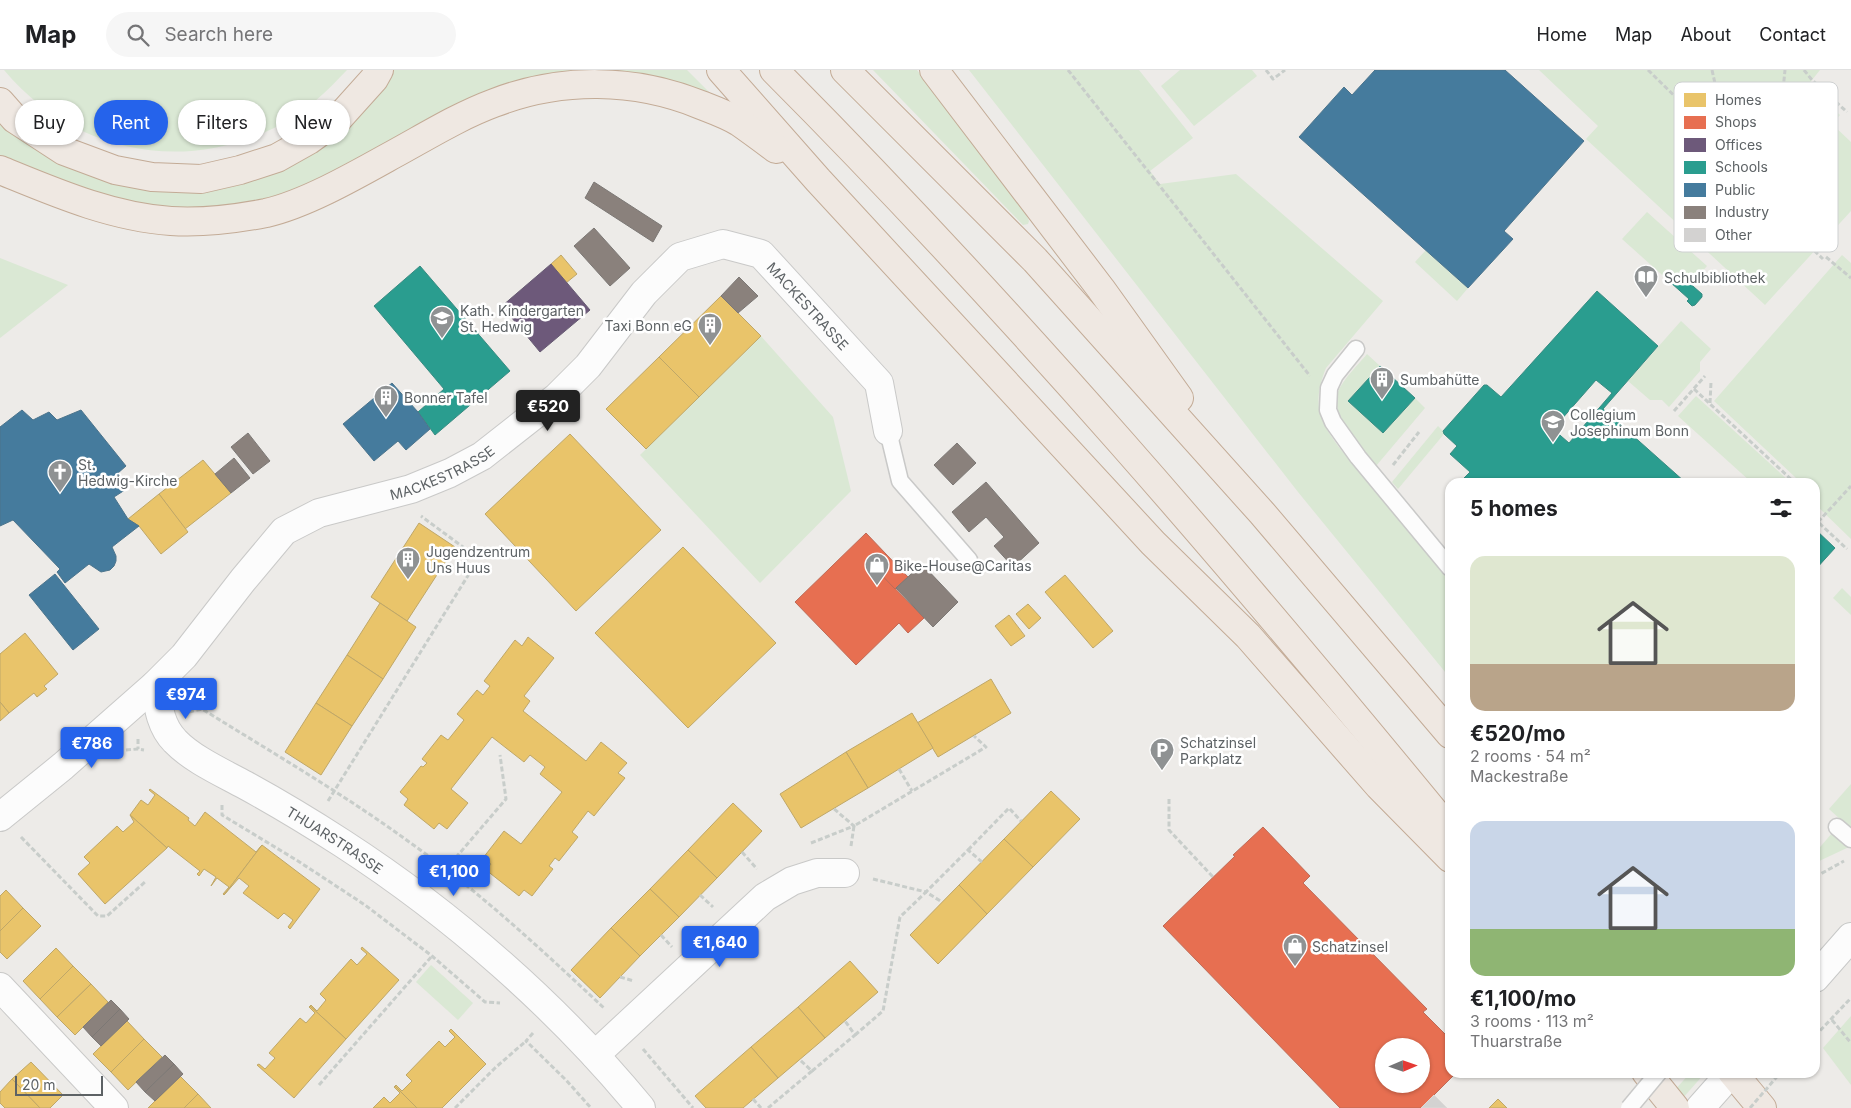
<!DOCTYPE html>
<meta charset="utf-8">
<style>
:root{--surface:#fff;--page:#f6f6f6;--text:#202124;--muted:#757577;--line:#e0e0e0;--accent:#2563eb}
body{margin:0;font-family:Inter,sans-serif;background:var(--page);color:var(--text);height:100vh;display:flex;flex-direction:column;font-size:19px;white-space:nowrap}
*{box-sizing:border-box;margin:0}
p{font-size:16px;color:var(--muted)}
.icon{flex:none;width:28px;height:28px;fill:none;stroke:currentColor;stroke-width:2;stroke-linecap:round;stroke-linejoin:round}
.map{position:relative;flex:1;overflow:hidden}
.drawer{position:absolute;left:1445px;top:408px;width:375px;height:600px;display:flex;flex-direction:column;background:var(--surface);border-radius:15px;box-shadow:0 1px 4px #0004}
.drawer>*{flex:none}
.hud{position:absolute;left:15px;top:30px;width:475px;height:45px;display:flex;gap:10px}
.needle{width:32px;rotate:88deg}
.controls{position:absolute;left:1375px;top:968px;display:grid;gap:10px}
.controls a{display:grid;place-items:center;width:55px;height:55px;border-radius:50%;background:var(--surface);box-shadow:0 1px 4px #0004;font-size:25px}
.scale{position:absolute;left:15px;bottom:12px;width:88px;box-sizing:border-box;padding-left:5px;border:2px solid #5d6265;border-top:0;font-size:14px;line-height:18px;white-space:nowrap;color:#5d6265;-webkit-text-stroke:4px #fff;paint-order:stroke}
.price{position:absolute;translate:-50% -42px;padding:0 11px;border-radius:5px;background:var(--accent);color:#fff;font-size:16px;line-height:32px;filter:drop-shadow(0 1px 2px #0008)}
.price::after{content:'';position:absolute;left:50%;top:30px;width:15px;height:11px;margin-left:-8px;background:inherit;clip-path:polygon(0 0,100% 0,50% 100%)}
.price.active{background:#222;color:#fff}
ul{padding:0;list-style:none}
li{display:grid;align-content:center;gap:10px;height:265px;padding:0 25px}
li span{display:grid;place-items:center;height:155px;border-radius:15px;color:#555}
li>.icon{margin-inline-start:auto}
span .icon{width:90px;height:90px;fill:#fffc;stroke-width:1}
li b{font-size:21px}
h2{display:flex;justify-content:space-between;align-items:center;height:60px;padding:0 25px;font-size:21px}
.pill{padding:0 18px;border-radius:22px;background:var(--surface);box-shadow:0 1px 4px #0004;font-size:18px;line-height:45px}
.pill.active{background:var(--accent);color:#fff}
header{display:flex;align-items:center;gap:30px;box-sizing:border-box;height:70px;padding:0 25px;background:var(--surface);border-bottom:1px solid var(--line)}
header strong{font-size:24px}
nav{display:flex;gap:28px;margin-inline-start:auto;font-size:18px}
.search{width:350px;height:45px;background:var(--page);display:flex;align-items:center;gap:12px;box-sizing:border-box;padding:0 18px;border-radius:28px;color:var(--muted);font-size:19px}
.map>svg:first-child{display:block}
.green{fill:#dae8d4}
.homes{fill:#e9c46a;stroke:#bfa768}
.shops{fill:#e76f51;stroke:#be6b57;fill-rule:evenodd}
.offices{fill:#6d597a;stroke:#685c74}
.schools{fill:#2a9d8f;stroke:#398b82;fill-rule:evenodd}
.public{fill:#457b9d;stroke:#4c748c}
.industry{fill:#8a817c;stroke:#7c7875}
.building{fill:#d3d2d1;stroke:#dcd9d7}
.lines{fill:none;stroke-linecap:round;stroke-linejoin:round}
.service-casing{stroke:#c9c9c8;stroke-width:19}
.minor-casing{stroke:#c9c9c8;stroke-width:30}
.secondary-casing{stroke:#c7c8c7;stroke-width:30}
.motorway-casing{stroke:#c3ab96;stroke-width:30}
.path{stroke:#c8cdca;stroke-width:3;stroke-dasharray:5 2.5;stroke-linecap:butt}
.service{stroke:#fcfcfc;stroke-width:16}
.minor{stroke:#fcfcfc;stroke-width:28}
.secondary{stroke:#fcfcfc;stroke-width:28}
.motorway{stroke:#efe8e2;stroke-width:28}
.service-bridge-casing{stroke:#c9c9c8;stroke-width:19;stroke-linecap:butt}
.path-bridge{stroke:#c8cdca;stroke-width:3;stroke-dasharray:5 2.5;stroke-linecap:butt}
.service-bridge{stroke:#fcfcfc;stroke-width:16}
.labels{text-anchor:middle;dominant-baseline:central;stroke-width:5;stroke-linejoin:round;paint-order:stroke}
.poi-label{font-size:14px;fill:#5d6265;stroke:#fff;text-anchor:start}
.street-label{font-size:14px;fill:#5d6265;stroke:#fff}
.key{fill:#fff;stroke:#ced0d1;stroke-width:1}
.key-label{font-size:14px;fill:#5d6265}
</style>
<header>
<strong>Map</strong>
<div class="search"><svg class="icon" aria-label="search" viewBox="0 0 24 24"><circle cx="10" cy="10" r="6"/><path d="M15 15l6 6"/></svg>Search here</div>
<nav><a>Home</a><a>Map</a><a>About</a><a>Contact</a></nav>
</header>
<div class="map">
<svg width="1851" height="1038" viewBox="0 0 1851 1038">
<rect width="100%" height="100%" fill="#edebe8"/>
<g class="green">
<path d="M4 0H347C327 21 306 42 280 55 184 105 73 83 4 0Z"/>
<path d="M394 0H687L711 24 606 1 278 126 229 136 174 139 109 129 56 111 0 87V52L65 95 102 110 121 115 204 119 387 12Z"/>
<path d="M873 0H917L1024 139 1029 151 1028 154 1023 155Z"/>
<path d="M969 0H1139L1193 68 1150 101 1160 114 1236 104 1383 231 1326 298C1313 331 1317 348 1338 376L1450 512V608L1298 422Z"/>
<path d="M1180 0H1252L1257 6 1194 56 1161 16Z"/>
<path d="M1539 0H1820L1808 15 1840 45 1832 54 1851 72V141L1765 235 1586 69 1598 56Z"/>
<path d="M1647 142 1707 196 1691 214 1678 203 1670 212 1622 169Z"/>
<path d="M1426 180 1468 218 1457 231 1415 192Z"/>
<path d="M1842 185 1851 193V469L1815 434V412H1799L1796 408 1714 331Z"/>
<path d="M0 188 68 215 0 268Z"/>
<path d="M1681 251 1711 279 1700 292V301L1669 337 1662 330H1650L1628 311Z"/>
<path d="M761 266 833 347 851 421 760 513 640 385Z"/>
<path d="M1367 284 1380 296 1348 331 1383 363 1415 328 1425 338 1376 396C1364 379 1332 348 1337 326 1339 313 1358 295 1367 284Z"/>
<path d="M1696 326 1790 412H1751L1678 346Z"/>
<path d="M1438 356 1443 361 1444 364 1398 419 1392 412Z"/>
<path d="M1842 518 1851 527V545L1833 528Z"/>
<path d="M1851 714V759L1829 739Z"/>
<path d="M1833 762 1849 777 1815 793V783Z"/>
<path d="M431 895 473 933 458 950 416 912Z"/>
<path d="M1851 946V1015L1823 978Z"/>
<path d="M1690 1003H1705L1674 1038H1659Z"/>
</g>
<g class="homes">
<path d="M561 185 577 204 566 213 551 194Z"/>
<path d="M721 226 761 266 699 327 659 287Z"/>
<path d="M659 287 699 327 646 379 606 339Z"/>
<path d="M570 364 661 460 576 541 485 444Z"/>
<path d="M203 390 231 423 185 459 159 424Z"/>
<path d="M159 424 188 462 161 484 139 456 128 449Z"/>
<path d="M419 453 455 477 407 551 371 527Z"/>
<path d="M683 477 776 573 688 658 595 563Z"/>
<path d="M1065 505 1113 561 1093 578 1045 522Z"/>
<path d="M380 533 416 557 383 609 347 585Z"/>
<path d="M1028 534 1041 548 1029 559 1016 544Z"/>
<path d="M1009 545 1025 566 1011 576 995 556Z"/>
<path d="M25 563 58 604 44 616 47 619 37 627 34 623 9 643 0 632V584Z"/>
<path d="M528 567 554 588 524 626 530 631 523 641 586 691 601 672 627 693 618 703 625 708 594 746 588 741 572 762 578 767 559 791 555 788 549 796 553 799 532 826 524 820 519 826 486 800 491 794 483 788 504 761 521 774 562 722 540 704 545 697 530 685 524 692 492 667 451 719 468 733 447 759 439 753 434 759 404 735 408 729 400 722 421 696 423 697 427 693 422 689 441 665 448 670 464 650 457 644 477 620 483 625 490 616 484 611 515 570 522 576Z"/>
<path d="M347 585 383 609 352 656 316 633Z"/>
<path d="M991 609 1011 643 938 687 917 653Z"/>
<path d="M0 632 9 643 0 651Z"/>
<path d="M316 633 352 656 321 705 285 682Z"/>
<path d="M912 643 933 678 868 718 846 682Z"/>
<path d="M846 682 868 718 801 758 780 724Z"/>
<path d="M150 719 189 748 188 750 195 756 205 742 256 782 262 775 224 825 223 824 229 817 217 808 211 816 216 807 204 799 199 806 197 804 200 801 168 776 167 778 130 745 141 730 148 735 155 725 149 720Z"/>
<path d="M1051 721 1080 749 1033 797 1004 769Z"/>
<path d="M733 733 762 761 717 808 688 780Z"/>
<path d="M130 745 167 778 105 834 78 804 90 793 84 787 117 756 123 762 134 752Z"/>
<path d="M1004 769 1033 797 987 844 959 815Z"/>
<path d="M262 775 320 819 290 859 288 857 293 850 284 843 278 849 243 823 249 816 239 808 224 825Z"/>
<path d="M688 780 717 808 679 847 650 819Z"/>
<path d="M959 815 987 844 938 894 910 865Z"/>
<path d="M650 819 679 847 640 886 611 858Z"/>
<path d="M6 820 23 838 0 861V826Z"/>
<path d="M23 838 41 856 7 889 0 882V861Z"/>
<path d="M611 858 640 886 600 928 571 900Z"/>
<path d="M362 877 399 910 346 969 310 936 311 935 317 941 326 930 320 924 351 889 357 895 367 884 361 879Z"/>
<path d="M56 878 73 896 40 929 23 911Z"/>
<path d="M850 891 878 922 825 968 798 937Z"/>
<path d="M73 896 91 914 57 947 40 929Z"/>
<path d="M91 914 108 932 75 965 57 947Z"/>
<path d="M310 936 346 969 294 1028 257 995 259 994 265 999 275 988 269 983 300 948 306 953 315 943 309 937Z"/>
<path d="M798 937 825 968 778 1008 751 977Z"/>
<path d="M127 951 144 969 111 1002 93 984Z"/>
<path d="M451 959 486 994 442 1038H417L395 1016 396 1015 402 1021 412 1011 406 1005 439 971 445 977 455 967 449 961Z"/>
<path d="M144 969 162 987 128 1020 111 1002Z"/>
<path d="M751 977 778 1008 743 1038H706L695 1026Z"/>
<path d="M31 992 63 1025 50 1038H40L12 1009Z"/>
<path d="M180 1006 198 1024 184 1038H148Z"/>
<path d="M12 1009 40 1038H5L0 1033V1022Z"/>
<path d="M395 1016 417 1038H373L384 1027 390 1033 400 1023 394 1017Z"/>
<path d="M198 1024 211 1038H184Z"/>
<path d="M1498 1029 1507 1038H1489Z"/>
</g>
<g class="shops">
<path d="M866 463 886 484 874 497 924 548 908 563 899 553 856 595 795 532Z"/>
<path d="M886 484 908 507 895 519 874 497Z"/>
<path d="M1263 757 1310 806 1303 813 1427 939 1423 942 1450 969V1002H1457L1421 1038H1340L1163 856 1235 786 1233 785ZM1384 976H1421V1014H1384Z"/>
</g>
<path class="offices" d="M551 194 590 240 540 282 502 236Z"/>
<g class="schools">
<path d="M420 196 510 301 435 365 418 342 444 319 374 236Z"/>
<path d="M1678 203 1702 224V227L1695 235 1692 236 1687 231 1689 229 1670 212Z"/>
<path d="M1597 221 1658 276 1603 339 1685 412H1460L1470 402 1450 384 1457 376 1444 364 1443 361 1484 315H1487L1501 327ZM1596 310 1612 323 1569 373 1553 359Z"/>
<path d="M1380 296 1415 328 1383 363 1348 331Z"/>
<path d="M1815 459 1835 478 1815 500Z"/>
</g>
<g class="public">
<path d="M1375 0H1505L1584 71 1504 161 1513 169 1468 218 1299 67 1344 17 1352 25Z"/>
<path d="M392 313 418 342 430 359 406 380 398 371 374 391 343 354Z"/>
<path d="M22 340 33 350 49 342 57 350 81 340 126 396 118 403 128 418 114 427 128 449 139 456 112 477 116 486V491L114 496 110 500 101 502 89 494 65 513 57 502 60 499 13 450 0 456V357Z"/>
<path d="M55 504 99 559 73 580 29 525Z"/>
</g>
<g class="industry">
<path d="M594 112 662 156 653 172 585 128Z"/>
<path d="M594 158 630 198 610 216 574 176Z"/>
<path d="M739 207 758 226 738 243 721 226Z"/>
<path d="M248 363 270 391 253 404 231 377Z"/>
<path d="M957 373 976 393 953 415 934 395Z"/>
<path d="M234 388 250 408 231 423 215 404Z"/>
<path d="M986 412 1039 473 1013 497 994 476 1004 467 986 447 969 462 952 442Z"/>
<path d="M922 494 958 532 933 557 896 518Z"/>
<path d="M111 930 120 939 92 967 83 957Z"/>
<path d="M120 939 129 949 101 976 92 967Z"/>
<path d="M165 985 174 994 145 1022 136 1012Z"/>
<path d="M174 994 183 1004 155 1031 145 1022Z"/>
</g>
<path class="building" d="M1434 1025 1447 1038H1421Z"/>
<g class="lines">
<defs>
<g id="service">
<path d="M1356 279 1335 305 1329 318 1328 340 1333 352 1358 387 1450 498"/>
<path d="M888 361 900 411 969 490"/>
<path d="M1837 757 1851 769"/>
</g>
<g id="minor">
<path id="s1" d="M155 615C158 635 160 656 175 671 192 689 223 703 245 715 278 733 311 753 342 773 453 845 557 936 641 1038"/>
<path id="s2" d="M0 747 63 696 155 615 184 586 243 510 284 461 319 443 411 419 450 403 482 386 557 327 588 296 644 223 680 187 723 174 761 184 879 313 888 361"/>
<path d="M0 917 114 1038"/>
<path d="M595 985 765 827 792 811 817 803H845"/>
</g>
<g id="secondary">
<path d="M1815 908 1851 867"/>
<path d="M1700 1038 1732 1002"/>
</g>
<g id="motorway">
<path d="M721 0 818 110 1153 473 1248 566 1379 716 1450 788"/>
<path d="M774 0C1014 241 1235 499 1450 761"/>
<path d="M845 0 1035 190 1262 443 1450 664"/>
<path d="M934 0 1101 219 1179 328"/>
<path d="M0 32 15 49 64 81 115 100 152 107 201 109 240 100 277 88 309 70 338 49 374 9 379 0"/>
<path d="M0 100C54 122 111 147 171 151 202 153 235 149 266 143 306 134 358 104 394 84 427 66 459 46 494 33 561 7 635 8 701 35 714 40 728 45 739 52 752 61 764 70 776 79"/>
<path d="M1646 1002 1675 1038"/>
<path d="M1732 1002 1762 1038"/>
</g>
</defs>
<use href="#service" class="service-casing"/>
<use href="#minor" class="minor-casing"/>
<use href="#secondary" class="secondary-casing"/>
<use href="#motorway" class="motorway-casing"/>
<g class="path">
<path d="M1068 0 1310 306"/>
<path d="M1266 0 1273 9 1285 0"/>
<path d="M1648 0 1733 83"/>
<path d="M1712 0C1719 31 1722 50 1742 76"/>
<path d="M1804 0 1812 10 1847 42"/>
<circle cx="1754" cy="101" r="28"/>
<path d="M1759 74 1783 20 1785 0"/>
<path d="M1760 129 1823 189"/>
<path d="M1826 187 1851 208"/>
<path d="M1694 319 1794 412"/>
<path d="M1710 333 1711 312"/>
<path d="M1674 341 1705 306"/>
<path d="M1393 395 1419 362"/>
<path d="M1815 447 1818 452 1847 479"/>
<path d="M1818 452 1851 416"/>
<path d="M189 642 202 639C273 683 345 725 412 774 481 823 543 881 604 938"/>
<path d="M138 669V679"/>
<path d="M126 680 138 679 144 680"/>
<path d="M899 699 912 721"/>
<path d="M1169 729V760L1213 807"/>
<path d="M328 731 469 504 463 477 421 446"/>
<path d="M222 735V745L298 791 365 835 432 886 485 932 500 933"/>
<path d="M21 767 98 846H107L145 812"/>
<path d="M811 773 854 756 833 738"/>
<path d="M851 776 854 756 986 677 974 666"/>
<path d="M968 780 1009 738 1021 751"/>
<path d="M742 782 757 799"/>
<path d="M446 799 506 729 500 685"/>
<path d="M1815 807 1844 791"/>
<path d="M873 809 926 822 968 780 982 792"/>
<path d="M700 825 713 837"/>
<path d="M661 865 672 877"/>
<path d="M620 907 634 911"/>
<path d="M1832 950 1851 973"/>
<path d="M533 963 526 971 566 1010 591 1038"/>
<path d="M855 965 883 941 900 847 926 822 942 832"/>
<path d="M1815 966 1851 928"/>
<path d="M643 979 693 1038"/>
<path d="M812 1001 855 965 845 951"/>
<path d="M319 1015 432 886"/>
<path d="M753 1029 761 1038"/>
<path d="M455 1038 495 998 526 971"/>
<path d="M768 1038 812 1001 800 990"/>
</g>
<use href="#service" class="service"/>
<use href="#minor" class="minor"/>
<use href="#secondary" class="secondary"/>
<use href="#motorway" class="motorway"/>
<defs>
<path id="service-bridge" d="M1629 1038 1659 1002"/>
</defs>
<use href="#service-bridge" class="service-bridge-casing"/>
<path class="path-bridge" d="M1750 1038 1781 1002"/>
<use href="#service-bridge" class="service-bridge"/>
</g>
<defs>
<symbol id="library-pin" viewBox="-11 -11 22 30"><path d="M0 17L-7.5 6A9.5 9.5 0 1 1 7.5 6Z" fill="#8f9293" stroke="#fff"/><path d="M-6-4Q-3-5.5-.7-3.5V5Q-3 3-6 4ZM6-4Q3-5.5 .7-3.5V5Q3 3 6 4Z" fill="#fff"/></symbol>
<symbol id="school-pin" viewBox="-11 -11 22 30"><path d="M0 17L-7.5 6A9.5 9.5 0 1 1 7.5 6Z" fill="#8f9293" stroke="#fff"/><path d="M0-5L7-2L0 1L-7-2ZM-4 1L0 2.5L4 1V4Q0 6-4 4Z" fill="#fff"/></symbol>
<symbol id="building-pin" viewBox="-11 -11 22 30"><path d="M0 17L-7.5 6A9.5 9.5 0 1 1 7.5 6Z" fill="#8f9293" stroke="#fff"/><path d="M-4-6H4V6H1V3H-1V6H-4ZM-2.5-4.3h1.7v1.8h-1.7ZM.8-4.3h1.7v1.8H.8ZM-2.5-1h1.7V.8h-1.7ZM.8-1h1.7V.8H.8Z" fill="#fff"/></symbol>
<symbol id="church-pin" viewBox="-11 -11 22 30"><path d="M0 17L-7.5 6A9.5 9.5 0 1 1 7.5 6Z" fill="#8f9293" stroke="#fff"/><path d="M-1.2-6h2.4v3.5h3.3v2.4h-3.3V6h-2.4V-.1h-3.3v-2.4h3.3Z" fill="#fff"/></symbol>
<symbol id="shop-pin" viewBox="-11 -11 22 30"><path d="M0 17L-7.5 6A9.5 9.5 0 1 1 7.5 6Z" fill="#8f9293" stroke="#fff"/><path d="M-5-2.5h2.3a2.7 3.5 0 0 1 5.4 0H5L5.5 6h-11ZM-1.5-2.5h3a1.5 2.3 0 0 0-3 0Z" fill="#fff"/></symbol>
<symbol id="parking-pin" viewBox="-11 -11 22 30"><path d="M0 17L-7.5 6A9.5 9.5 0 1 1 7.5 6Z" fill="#8f9293" stroke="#fff"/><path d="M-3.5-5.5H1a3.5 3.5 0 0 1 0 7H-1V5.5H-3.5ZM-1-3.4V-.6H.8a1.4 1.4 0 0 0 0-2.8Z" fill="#fff"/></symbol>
</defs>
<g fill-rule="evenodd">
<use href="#library-pin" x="1632" y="193" width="28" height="38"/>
<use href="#school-pin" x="428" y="234" width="28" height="38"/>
<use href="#building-pin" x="696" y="241" width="28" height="38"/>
<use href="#building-pin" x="1368" y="295" width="28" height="38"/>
<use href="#building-pin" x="372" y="313" width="28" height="38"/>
<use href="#school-pin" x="1539" y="338" width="28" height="38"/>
<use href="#church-pin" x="46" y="388" width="28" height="38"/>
<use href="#building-pin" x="394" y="475" width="28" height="38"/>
<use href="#shop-pin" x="863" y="481" width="28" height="38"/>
<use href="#parking-pin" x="1148" y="666" width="28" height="38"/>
<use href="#shop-pin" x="1281" y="862" width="28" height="38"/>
</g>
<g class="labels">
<g class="poi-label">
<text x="1664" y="207">Schulbibliothek</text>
<text x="460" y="240">Kath. Kindergarten<tspan x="460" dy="16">St. Hedwig</tspan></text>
<text x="692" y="255" text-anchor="end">Taxi Bonn eG</text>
<text x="1400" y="309">Sumbahütte</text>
<text x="404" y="327">Bonner Tafel</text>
<text x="1570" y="344">Collegium<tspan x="1570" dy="16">Josephinum Bonn</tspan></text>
<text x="78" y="394">St.<tspan x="78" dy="16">Hedwig-Kirche</tspan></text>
<text x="426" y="481">Jugendzentrum<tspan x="426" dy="16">Uns Huus</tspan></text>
<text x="894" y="495">Bike-House@Caritas</text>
<text x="1180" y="672">Schatzinsel<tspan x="1180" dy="16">Parkplatz</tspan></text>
<text x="1312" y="876">Schatzinsel</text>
</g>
<g class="street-label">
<text stroke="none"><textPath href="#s2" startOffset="1054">MACKESTRASSE</textPath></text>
<text stroke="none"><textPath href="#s2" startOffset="574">MACKESTRASSE</textPath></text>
<text stroke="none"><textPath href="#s1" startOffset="249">THUARSTRASSE</textPath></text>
</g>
</g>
<rect x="1674" y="12" width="164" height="170" rx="8" class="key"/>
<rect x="1684" y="23" width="22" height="14" fill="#e9c46a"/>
<rect x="1684" y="46" width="22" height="13" fill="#e76f51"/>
<rect x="1684" y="68" width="22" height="14" fill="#6d597a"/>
<rect x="1684" y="91" width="22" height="13" fill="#2a9d8f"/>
<rect x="1684" y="113" width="22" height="14" fill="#457b9d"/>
<rect x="1684" y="136" width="22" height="13" fill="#8a817c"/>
<rect x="1684" y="158" width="22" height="14" fill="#d3d2d1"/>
<g class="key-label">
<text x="1715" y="35">Homes</text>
<text x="1715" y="57">Shops</text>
<text x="1715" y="80">Offices</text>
<text x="1715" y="102">Schools</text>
<text x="1715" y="125">Public</text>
<text x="1715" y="147">Industry</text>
<text x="1715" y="170">Other</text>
</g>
</svg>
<div class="controls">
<a><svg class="needle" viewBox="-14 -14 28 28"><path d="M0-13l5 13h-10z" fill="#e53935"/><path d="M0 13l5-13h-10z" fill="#757577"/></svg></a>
</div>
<div class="scale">20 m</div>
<b class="price active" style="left:548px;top:362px">€520</b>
<b class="price" style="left:186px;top:650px">€974</b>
<b class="price" style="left:92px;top:699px">€786</b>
<b class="price" style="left:454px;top:827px">€1,100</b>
<b class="price" style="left:720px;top:898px">€1,640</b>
<div class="hud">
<a class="pill">Buy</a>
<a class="pill active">Rent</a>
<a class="pill">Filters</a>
<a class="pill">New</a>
</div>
<section class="drawer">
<h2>5 homes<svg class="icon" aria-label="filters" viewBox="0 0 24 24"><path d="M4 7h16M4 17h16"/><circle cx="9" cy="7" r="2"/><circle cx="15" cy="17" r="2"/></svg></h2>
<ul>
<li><span style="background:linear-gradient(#dfe7d0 70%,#b9a48a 0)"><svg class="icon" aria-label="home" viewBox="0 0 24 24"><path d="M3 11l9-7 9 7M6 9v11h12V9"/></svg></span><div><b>€520/mo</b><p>2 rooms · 54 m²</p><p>Mackestraße</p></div></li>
<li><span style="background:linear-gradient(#c9d6e8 70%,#8fb573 0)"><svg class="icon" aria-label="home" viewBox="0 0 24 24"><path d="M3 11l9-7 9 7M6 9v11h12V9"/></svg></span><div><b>€1,100/mo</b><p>3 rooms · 113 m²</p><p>Thuarstraße</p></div></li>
</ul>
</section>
</div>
